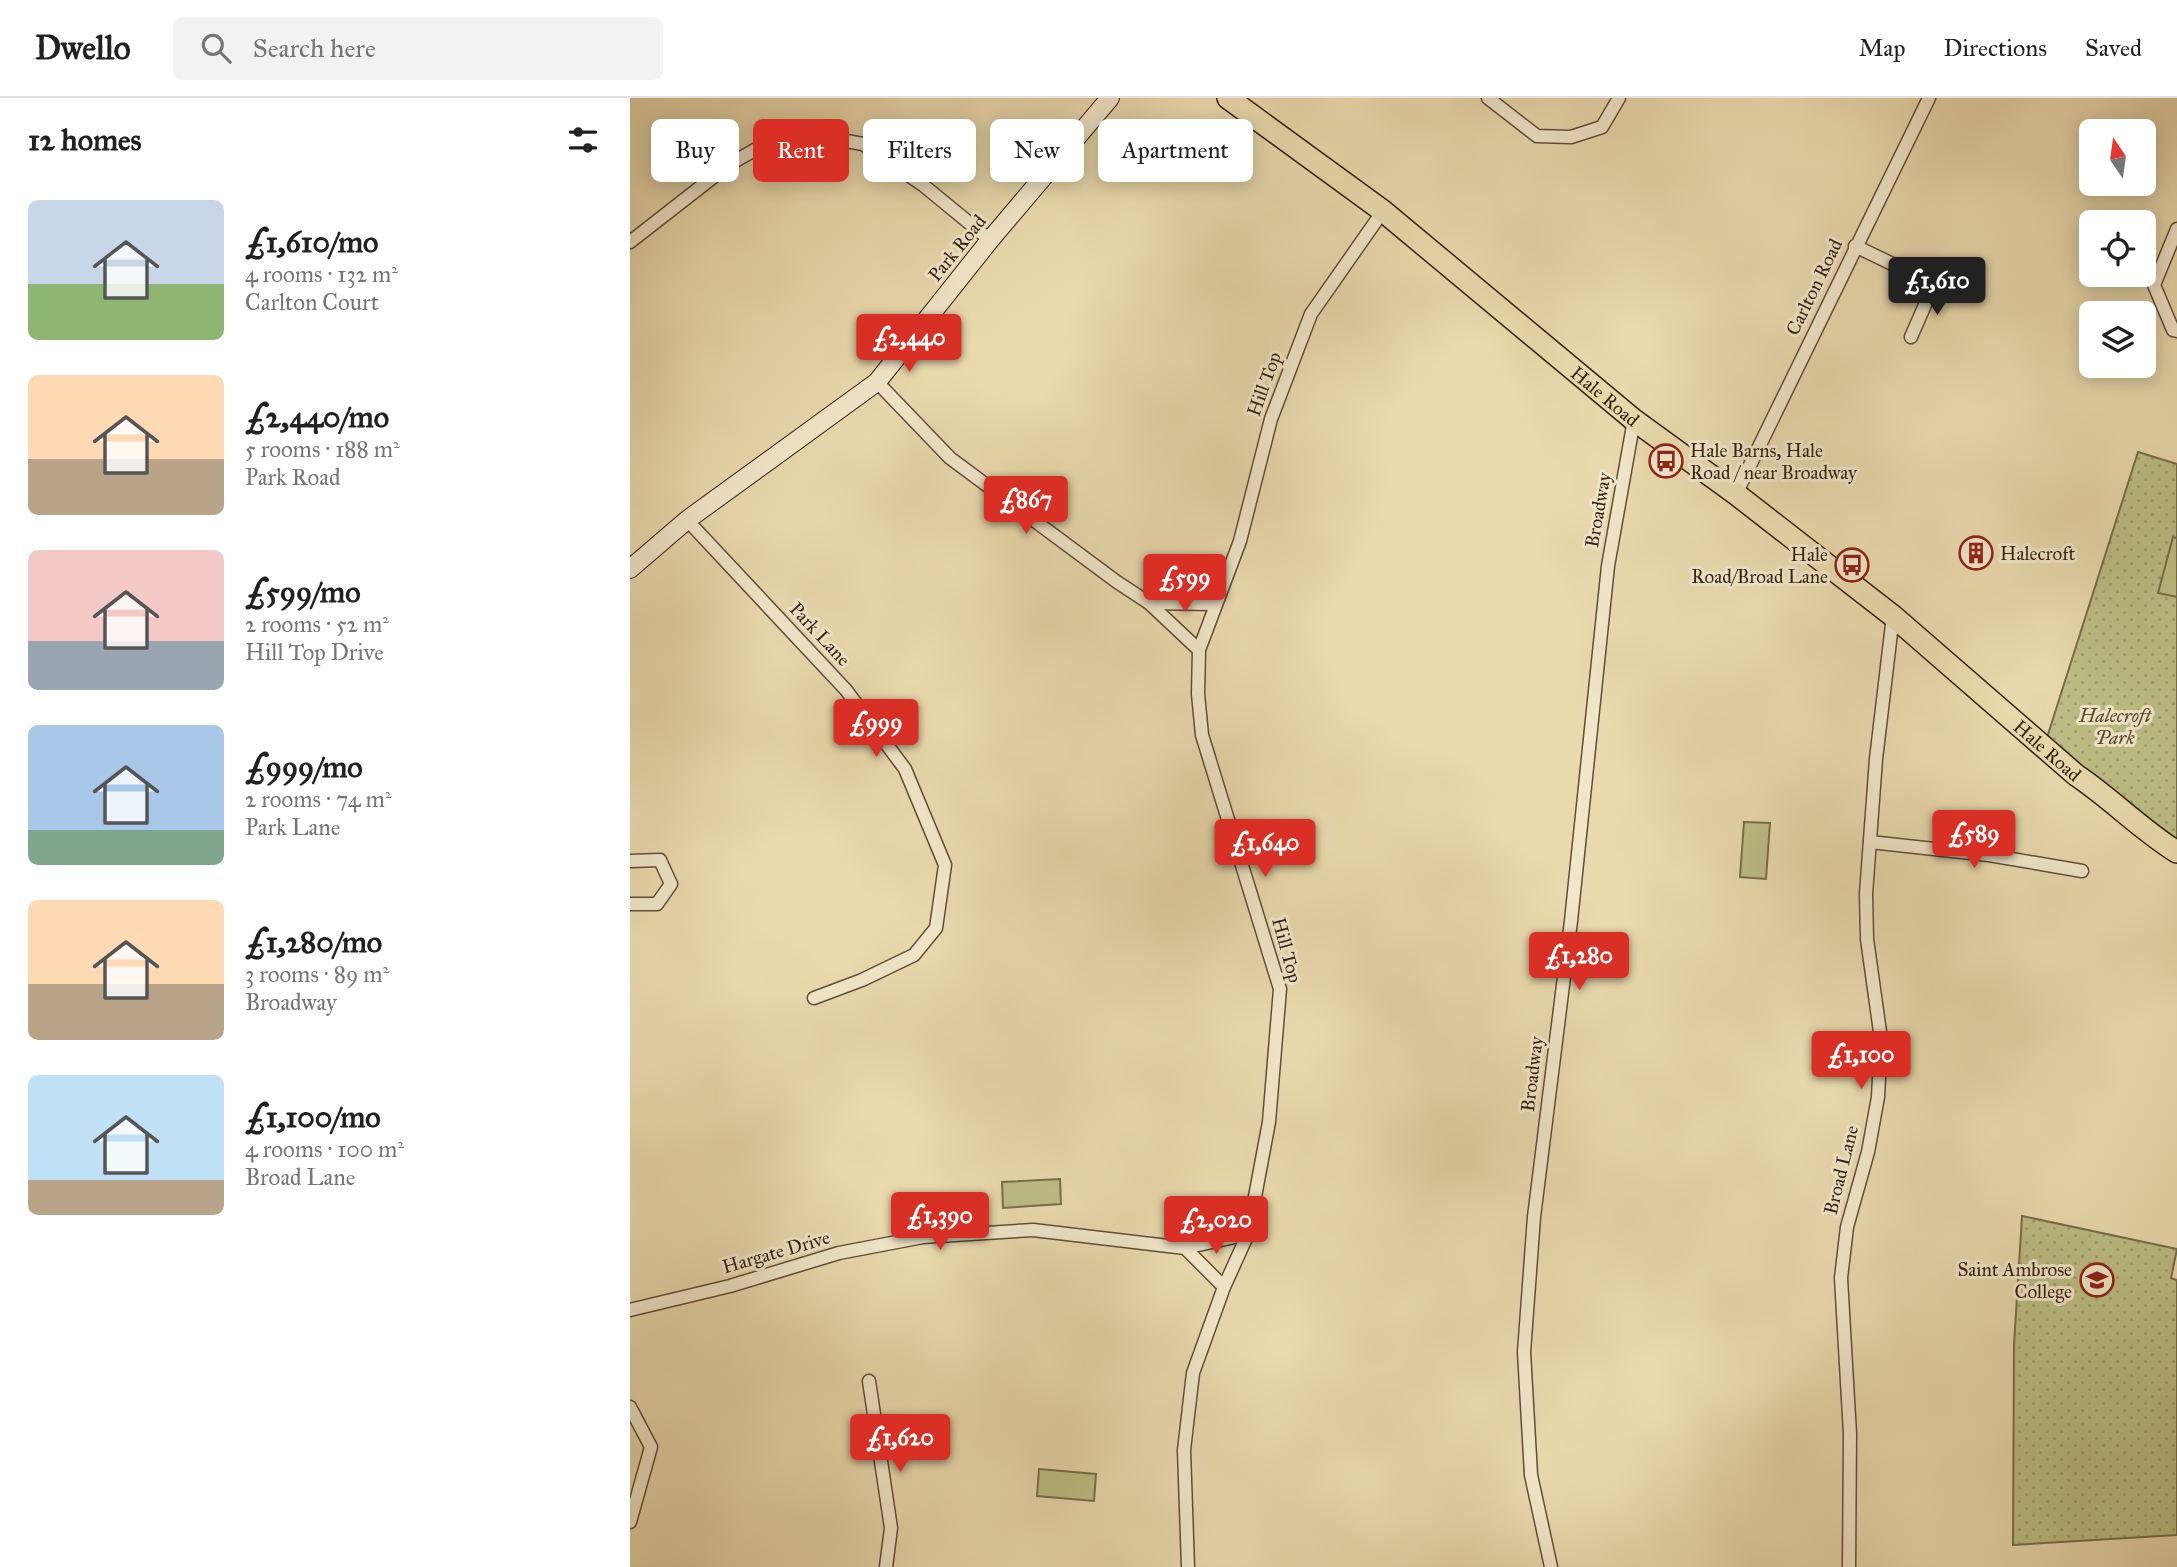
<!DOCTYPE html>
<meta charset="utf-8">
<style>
:root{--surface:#fff;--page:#f2f2f2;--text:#202124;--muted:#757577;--line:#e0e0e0;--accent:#d93025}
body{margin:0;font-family:"IM FELL Great Primer",serif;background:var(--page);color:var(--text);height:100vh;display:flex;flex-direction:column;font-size:26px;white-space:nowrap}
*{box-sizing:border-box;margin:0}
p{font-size:23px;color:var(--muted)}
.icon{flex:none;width:38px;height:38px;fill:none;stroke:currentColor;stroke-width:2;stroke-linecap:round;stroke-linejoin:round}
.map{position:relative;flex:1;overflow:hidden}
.sheet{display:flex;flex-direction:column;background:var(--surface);width:630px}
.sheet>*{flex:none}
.top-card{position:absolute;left:21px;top:21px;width:665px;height:63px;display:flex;gap:14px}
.needle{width:46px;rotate:347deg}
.controls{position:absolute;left:1449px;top:21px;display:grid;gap:14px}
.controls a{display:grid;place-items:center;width:77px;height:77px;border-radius:10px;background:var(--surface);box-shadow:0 4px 18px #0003;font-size:35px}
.price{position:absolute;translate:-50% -60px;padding:0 16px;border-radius:7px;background:var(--accent);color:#fff;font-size:23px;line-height:46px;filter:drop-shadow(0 2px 4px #0008)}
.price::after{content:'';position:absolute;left:50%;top:42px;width:21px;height:16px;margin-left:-10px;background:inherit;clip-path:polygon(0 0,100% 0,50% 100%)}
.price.current{background:#222;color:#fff}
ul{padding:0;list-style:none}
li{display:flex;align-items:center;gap:21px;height:175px;padding:0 28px}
li span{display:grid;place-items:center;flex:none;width:196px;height:140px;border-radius:10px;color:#555}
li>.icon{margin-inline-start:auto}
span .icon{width:84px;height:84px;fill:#fffc;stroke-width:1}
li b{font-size:30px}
h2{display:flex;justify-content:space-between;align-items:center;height:84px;padding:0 28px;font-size:30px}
.chip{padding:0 24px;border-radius:10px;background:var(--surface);box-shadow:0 4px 18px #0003;font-size:24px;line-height:63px}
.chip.current{background:var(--accent);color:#fff}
header{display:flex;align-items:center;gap:42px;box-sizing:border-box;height:98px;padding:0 35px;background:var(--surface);border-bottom:2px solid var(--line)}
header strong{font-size:33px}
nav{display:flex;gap:38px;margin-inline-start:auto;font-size:24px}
.search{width:490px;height:63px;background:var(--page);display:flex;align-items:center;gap:18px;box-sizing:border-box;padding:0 24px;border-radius:10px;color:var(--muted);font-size:26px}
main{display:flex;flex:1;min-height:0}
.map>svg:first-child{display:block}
.park{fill:url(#park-dots);stroke:#786e4c;stroke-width:2}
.garden{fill:#bcbe85;stroke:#786e4c;stroke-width:2}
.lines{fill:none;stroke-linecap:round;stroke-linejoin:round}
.street-casing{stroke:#624d39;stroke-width:15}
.secondary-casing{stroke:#351e12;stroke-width:20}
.primary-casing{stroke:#351e12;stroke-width:24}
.street{stroke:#f1e6ca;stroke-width:12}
.secondary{stroke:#f1e6ca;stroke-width:18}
.primary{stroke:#e9d9ad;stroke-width:21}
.labels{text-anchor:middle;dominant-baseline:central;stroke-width:6;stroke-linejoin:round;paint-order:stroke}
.street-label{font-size:19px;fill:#351e12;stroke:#f1e6ca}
.poi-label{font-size:19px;fill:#351e12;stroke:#f1e6ca;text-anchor:start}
.park-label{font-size:19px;font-style:italic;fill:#57462f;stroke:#f1e6ca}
</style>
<header>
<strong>Dwello</strong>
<div class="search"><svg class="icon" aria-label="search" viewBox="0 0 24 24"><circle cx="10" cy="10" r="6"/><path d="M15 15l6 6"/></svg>Search here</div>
<nav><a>Map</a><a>Directions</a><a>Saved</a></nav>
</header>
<main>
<section class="sheet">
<h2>12 homes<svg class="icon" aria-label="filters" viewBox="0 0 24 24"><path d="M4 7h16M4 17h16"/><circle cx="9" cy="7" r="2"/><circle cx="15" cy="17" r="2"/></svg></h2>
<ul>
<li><span style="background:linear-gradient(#c9d6e8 60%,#8fb573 0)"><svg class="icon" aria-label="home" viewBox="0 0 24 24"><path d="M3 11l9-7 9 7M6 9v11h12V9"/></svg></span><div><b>£1,610/mo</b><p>4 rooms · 132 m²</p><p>Carlton Court</p></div></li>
<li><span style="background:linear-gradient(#ffd9b3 60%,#b9a48a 0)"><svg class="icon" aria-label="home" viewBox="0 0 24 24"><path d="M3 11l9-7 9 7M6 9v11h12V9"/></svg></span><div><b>£2,440/mo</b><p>5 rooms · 188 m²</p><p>Park Road</p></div></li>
<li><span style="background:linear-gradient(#f6c9c9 65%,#9aa5b1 0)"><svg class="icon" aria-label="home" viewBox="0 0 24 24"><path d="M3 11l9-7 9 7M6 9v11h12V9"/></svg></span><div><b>£599/mo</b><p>2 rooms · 52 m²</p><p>Hill Top Drive</p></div></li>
<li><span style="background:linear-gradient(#a9c7e8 75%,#7fa58c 0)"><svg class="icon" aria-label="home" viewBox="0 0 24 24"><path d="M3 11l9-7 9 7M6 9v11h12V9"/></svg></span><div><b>£999/mo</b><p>2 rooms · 74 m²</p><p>Park Lane</p></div></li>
<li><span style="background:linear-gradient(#ffd9b3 60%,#b9a48a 0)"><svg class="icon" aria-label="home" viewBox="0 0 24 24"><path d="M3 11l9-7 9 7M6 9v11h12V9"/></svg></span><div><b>£1,280/mo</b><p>3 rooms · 89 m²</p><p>Broadway</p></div></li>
<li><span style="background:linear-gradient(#bfe0f5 75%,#b9a48a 0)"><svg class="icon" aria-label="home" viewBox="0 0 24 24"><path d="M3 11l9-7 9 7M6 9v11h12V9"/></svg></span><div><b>£1,100/mo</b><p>4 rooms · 100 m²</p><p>Broad Lane</p></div></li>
</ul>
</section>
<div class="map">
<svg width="1547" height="1469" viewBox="0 0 1547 1469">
<defs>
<pattern id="park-dots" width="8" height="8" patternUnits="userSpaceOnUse" patternTransform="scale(1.75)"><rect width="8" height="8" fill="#bcbe85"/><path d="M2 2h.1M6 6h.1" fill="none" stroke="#a2a372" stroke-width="1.8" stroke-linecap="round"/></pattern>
</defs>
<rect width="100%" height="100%" fill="#e9d9ad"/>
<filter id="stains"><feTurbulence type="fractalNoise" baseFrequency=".00286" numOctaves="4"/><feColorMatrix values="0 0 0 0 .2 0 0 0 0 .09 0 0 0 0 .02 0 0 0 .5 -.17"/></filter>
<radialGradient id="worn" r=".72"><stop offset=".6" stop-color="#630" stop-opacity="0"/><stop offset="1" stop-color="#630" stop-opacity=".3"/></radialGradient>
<g class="park">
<path d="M1508 354 1547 366V754L1414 649Z"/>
<path d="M1392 1118 1547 1151 1541 1180 1547 1182V1437L1383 1447 1384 1247Z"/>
</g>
<g class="garden">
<path d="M1543 439 1547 440V499L1528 495Z"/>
<path d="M1114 724 1140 725 1136 781 1110 779Z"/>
<path d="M430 1081 431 1106 373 1110 372 1084Z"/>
<path d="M409 1371 466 1376 464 1403 407 1398Z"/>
</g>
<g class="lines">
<defs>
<g id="street">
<path d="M858 0 907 38 941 39 972 29 989 0"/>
<path d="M1547 131 1524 187 1543 232 1547 233"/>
<path d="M0 144 100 66 142 42 183 37 233 46 293 87 360 142"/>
<path d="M1225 148 1304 186 1281 239"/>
<path d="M247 284 320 360 487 484 519 505 585 506"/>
<path d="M1106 396 1299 0"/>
<path d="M57 422 216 592 275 671 315 767 306 830 284 857 232 882 184 900"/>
<path d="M519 505 569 552"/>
<path d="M1240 744 1359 757 1452 773"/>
<path d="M0 763 30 762 41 786 27 806H0"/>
<path d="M555 1150 594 1189"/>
<path d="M0 1212 100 1188 209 1155 293 1139 403 1132 555 1150 618 1136"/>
<path d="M239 1283 261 1430 256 1469"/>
<path d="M0 1309 21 1349 0 1424"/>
<path d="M558 1469 554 1352 563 1275 594 1189 618 1136 639 1024 650 891 572 637 568 596 569 552 610 443 641 321 681 216 753 113"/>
<path d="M921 1469 901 1377 894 1254 904 1119 941 823 978 468 1004 322"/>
<path d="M1219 1469 1220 1336 1211 1180 1217 1129 1238 1054 1248 999 1251 941 1237 841 1236 796 1246 661 1263 518"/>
</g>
<path id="secondary" d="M0 471 57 422 247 284 360 142 480 0"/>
<g id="primary">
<path id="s1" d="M598 0 753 113 1004 322 1106 396 1263 518 1446 677C1482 701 1511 732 1547 754"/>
</g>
</defs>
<use href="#street" class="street-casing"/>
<use href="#secondary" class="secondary-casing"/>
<use href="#primary" class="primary-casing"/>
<use href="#street" class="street"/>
<use href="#secondary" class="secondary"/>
<use href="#primary" class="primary"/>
</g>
<defs>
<symbol id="bus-ring" viewBox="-11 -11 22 22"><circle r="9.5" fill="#f1e6ca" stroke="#8f2418" stroke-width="1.5"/><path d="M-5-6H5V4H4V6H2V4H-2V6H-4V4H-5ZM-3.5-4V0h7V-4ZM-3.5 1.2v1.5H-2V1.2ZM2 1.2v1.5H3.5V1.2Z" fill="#8f2418"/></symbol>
<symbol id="building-ring" viewBox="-11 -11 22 22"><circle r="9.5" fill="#f1e6ca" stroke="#8f2418" stroke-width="1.5"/><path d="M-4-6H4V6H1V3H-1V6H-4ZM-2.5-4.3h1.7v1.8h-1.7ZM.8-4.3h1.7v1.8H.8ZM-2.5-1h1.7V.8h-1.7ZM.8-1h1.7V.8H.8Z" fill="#8f2418"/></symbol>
<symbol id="school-ring" viewBox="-11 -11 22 22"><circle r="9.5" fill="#f1e6ca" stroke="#8f2418" stroke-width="1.5"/><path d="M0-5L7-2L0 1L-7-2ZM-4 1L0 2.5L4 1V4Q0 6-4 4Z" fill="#8f2418"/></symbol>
</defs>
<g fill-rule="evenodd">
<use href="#bus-ring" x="1017" y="344" width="38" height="38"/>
<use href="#building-ring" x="1327" y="436" width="38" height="38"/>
<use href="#bus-ring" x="1203" y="448" width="38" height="38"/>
<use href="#school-ring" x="1448" y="1163" width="38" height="38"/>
</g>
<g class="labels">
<g class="street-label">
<text transform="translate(327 150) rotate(-51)">Park Road</text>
<text transform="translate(1184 189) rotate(-64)">Carlton Road</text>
<text transform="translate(634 286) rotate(-70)">Hill Top</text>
<text stroke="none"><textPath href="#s1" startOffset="481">Hale Road</textPath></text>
<text transform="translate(968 412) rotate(-80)">Broadway</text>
<text transform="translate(190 536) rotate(47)">Park Lane</text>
<text stroke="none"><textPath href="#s1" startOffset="1048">Hale Road</textPath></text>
<text transform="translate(657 852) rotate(75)">Hill Top</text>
<text transform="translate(902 976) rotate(-83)">Broadway</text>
<text transform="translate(1211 1072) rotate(-76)">Broad Lane</text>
<text transform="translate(146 1154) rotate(-16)">Hargate Drive</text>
</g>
<g class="poi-label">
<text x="1060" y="352">Hale Barns, Hale<tspan x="1060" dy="22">Road / near Broadway</tspan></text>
<text x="1370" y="455">Halecroft</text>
<text x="1198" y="456" text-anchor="end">Hale<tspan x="1198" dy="22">Road/Broad Lane</tspan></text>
<text x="1442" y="1171" text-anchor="end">Saint Ambrose<tspan x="1442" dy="22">College</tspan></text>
</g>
<g class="park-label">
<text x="1485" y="617">Halecroft<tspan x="1485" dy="22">Park</tspan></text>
</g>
</g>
<rect width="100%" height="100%" filter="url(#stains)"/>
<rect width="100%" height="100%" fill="url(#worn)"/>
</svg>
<div class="controls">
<a><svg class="needle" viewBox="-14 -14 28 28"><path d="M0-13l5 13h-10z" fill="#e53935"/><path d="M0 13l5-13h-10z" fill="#757577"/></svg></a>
<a><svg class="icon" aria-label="locate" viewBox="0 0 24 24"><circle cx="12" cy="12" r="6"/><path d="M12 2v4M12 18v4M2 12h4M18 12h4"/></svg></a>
<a><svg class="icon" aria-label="layers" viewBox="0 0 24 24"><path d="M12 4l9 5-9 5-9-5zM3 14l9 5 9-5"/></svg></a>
</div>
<b class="price current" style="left:1307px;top:219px">£1,610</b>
<b class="price" style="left:279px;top:276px">£2,440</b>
<b class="price" style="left:396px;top:438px">£867</b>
<b class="price" style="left:555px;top:516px">£599</b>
<b class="price" style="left:246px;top:661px">£999</b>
<b class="price" style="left:1344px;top:772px">£589</b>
<b class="price" style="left:635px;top:781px">£1,640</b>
<b class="price" style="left:949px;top:894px">£1,280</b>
<b class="price" style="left:1231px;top:993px">£1,100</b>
<b class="price" style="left:310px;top:1154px">£1,390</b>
<b class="price" style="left:586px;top:1158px">£2,020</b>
<b class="price" style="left:270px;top:1376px">£1,620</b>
<div class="top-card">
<a class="chip">Buy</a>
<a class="chip current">Rent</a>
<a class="chip">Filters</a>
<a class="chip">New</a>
<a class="chip">Apartment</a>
</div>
</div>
</main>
